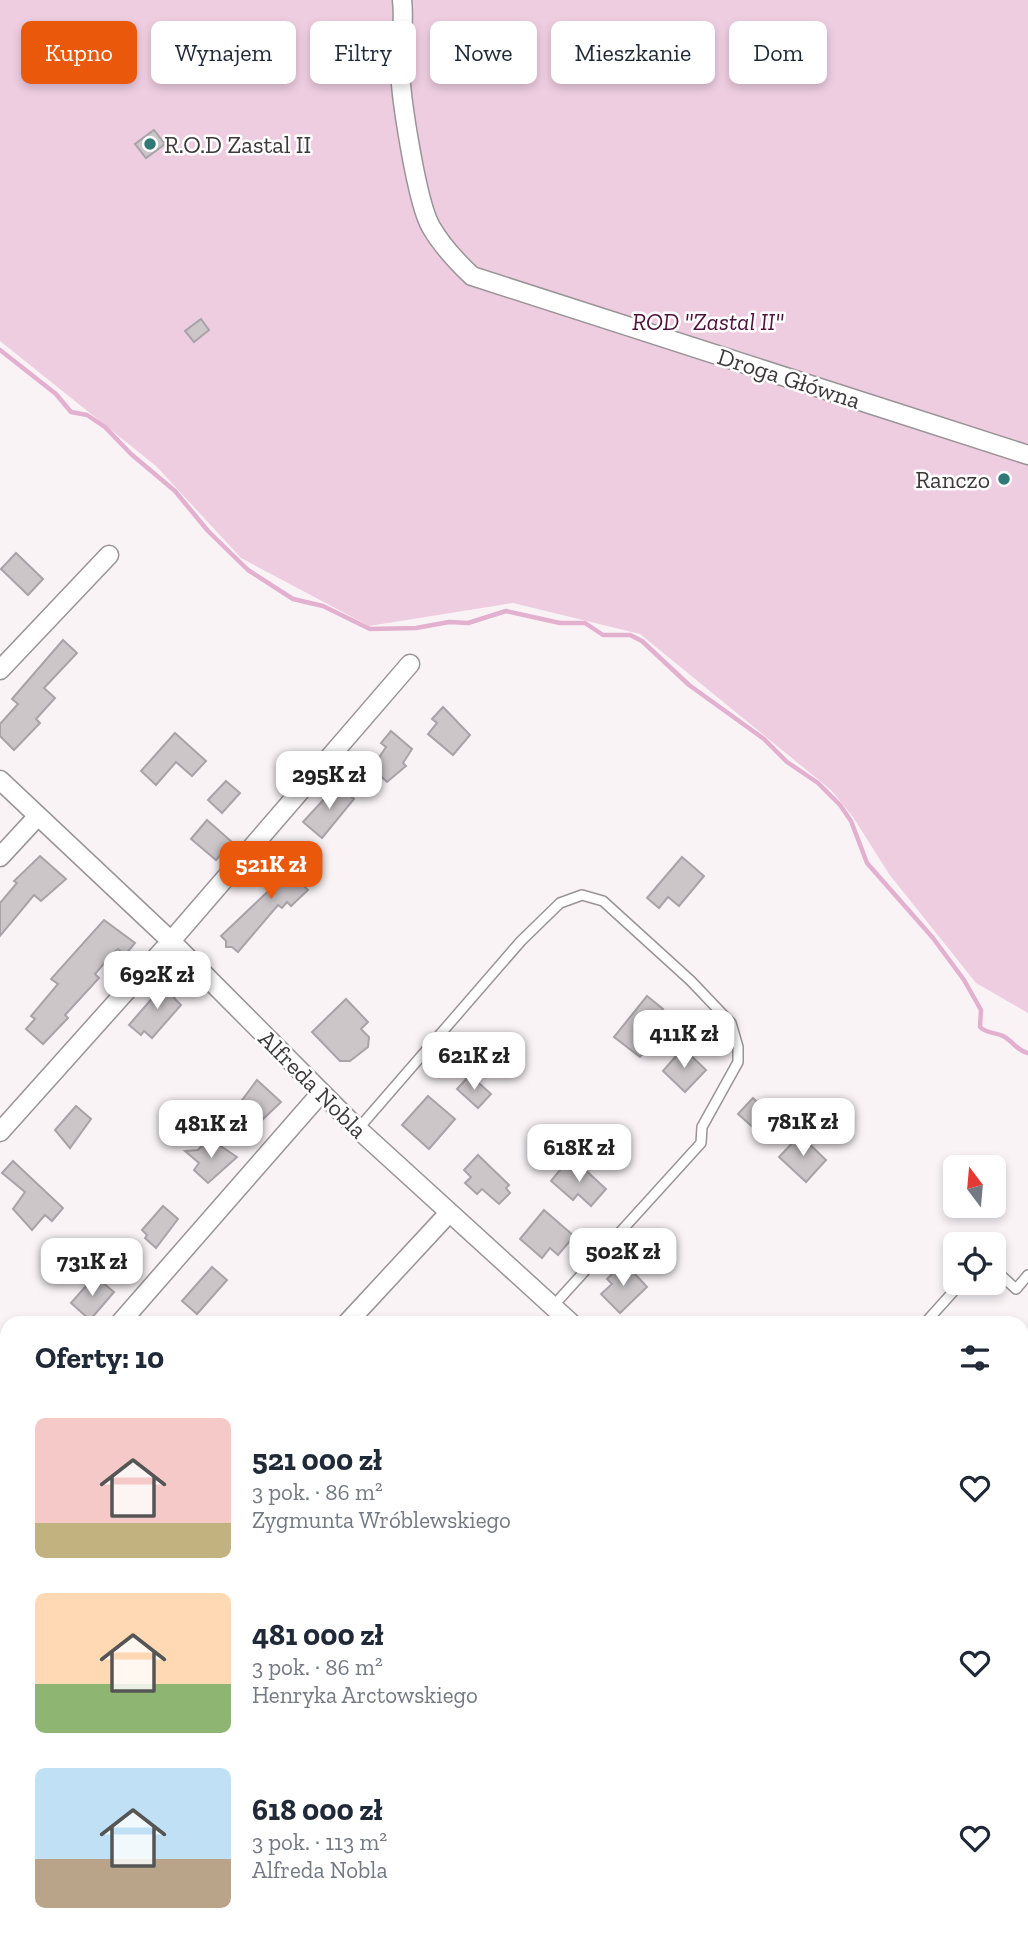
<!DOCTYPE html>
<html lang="pl">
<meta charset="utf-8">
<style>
:root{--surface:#fff;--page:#f6f6f7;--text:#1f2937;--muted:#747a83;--accent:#ea580c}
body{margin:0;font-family:"Zilla Slab",serif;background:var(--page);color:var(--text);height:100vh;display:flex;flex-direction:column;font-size:26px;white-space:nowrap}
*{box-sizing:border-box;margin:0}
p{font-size:23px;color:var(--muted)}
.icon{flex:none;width:38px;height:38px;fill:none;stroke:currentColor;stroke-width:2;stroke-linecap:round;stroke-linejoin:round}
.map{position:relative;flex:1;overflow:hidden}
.drawer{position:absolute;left:0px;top:1316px;width:1029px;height:625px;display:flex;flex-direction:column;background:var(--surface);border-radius:21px 21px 0 0;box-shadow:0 4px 10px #0003}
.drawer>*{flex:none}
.guide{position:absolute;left:21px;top:21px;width:987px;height:63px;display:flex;gap:14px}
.needle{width:46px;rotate:344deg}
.tools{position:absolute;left:943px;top:1155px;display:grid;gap:14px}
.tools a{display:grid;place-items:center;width:63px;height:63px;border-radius:10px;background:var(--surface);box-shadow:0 4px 10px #0003;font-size:35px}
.price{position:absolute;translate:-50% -60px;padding:0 16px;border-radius:14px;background:#fff;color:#222;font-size:23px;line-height:46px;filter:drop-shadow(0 2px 4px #0008)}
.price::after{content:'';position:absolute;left:50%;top:42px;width:21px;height:16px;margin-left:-10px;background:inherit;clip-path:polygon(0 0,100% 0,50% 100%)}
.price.on{background:var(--accent);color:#fff}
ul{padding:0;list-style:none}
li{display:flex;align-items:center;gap:21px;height:175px;padding:0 35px}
li span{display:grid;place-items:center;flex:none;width:196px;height:140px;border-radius:10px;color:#555}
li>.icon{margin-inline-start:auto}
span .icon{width:84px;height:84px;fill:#fffc;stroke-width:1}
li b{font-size:30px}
h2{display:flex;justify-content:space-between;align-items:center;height:84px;padding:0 35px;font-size:30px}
.tag{padding:0 24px;border-radius:10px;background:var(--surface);box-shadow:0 4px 10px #0003;font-size:24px;line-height:63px}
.tag.on{background:var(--accent);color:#fff}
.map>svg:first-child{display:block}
.green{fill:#eecde1}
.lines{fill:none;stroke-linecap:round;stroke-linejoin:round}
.stream{stroke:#e3b0d0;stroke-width:4.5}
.building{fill:#ccc6c9;stroke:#a8a3a6;stroke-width:2}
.lane-casing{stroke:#9a9497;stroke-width:12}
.street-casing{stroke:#9a9497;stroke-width:21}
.secondary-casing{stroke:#9a9497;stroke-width:26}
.lane{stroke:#fff;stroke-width:9}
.street{stroke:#fff;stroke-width:18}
.secondary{stroke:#fff;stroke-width:23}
.poi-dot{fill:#307976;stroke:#fff;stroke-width:2.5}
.labels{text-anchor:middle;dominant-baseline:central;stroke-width:5;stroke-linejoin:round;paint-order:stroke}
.poi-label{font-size:24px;fill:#3c393b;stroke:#fff;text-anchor:start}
.park-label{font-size:24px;font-style:italic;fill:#4d113c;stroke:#fff}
.street-label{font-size:24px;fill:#3c393b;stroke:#fff}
</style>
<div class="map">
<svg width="1028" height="1940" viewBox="0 0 1028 1940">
<rect width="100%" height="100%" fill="#f9f3f6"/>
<g class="green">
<path d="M0 0H1028V1013L976 983 889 874 853 817 831 790 640 634 513 603 369 626 241 558 156 466 0 341Z"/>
<path d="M0 1739 7 1750V1934H114L117 1940H0Z"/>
<path d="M1022 1788H1028V1940H986L974 1934H1022Z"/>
<path d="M207 1934H321L314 1940H210Z"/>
<path d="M385 1934H542L538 1940H386Z"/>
</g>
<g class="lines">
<path class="stream" d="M0 350 56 394 71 412 87 415 105 427 131 454 175 491 208 531 248 570 293 599 323 606 370 629 416 628 449 622 468 623 506 611 560 623H585L603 635H630L642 641 689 685 764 739 787 762 818 783 840 805 851 821 867 863 933 938 964 980 981 1010 980 1027C987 1034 995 1032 1003 1036 1013 1041 1017 1051 1028 1053"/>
</g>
<g class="building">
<path d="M154 130 165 144 146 158 135 144Z"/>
<path d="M201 319 209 330 194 342 185 331Z"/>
<path d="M16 553 43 579 28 595 1 569Z"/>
<path d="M63 640 77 653 44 688 55 698 36 719 40 723 14 750 0 736V724L18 704 12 699Z"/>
<path d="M443 707 470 735 453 755 428 734 437 723 432 719Z"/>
<path d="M391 731 412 749 403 763 406 766 387 782 372 768 386 747 381 743Z"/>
<path d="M175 733 206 761 192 776 176 762 156 785 141 771Z"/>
<path d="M226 781 240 793 222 813 208 800Z"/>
<path d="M337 785 354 799 322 838 303 822Z"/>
<path d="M207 820 232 842 216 860 191 839Z"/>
<path d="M295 850 313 866 299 881 308 890 291 906 287 902 282 908 278 905 238 952 232 947H226V941L221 936 281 879 274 872Z"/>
<path d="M40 856 66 879 41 901 34 895 0 936V903L17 883 14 881Z"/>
<path d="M682 857 704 876 679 906 668 897 659 908 647 898Z"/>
<path d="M104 920 135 943 125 955 118 949 114 952 95 974 99 978 65 1015 68 1018 43 1044 26 1029 35 1019 31 1016 58 984 51 979Z"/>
<path d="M167 981 179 991 174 998 181 1005 152 1038 144 1031 141 1035 129 1025Z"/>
<path d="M647 996 663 1009 656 1018 666 1027 640 1057 614 1037Z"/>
<path d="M346 999 368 1022 361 1029 369 1037 368 1047 350 1061H340L312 1032Z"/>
<path d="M683 1048 706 1070 685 1092 663 1071Z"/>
<path d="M470 1075 491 1094 478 1108 457 1089Z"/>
<path d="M257 1080 281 1102 262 1120 258 1116 252 1122 244 1115H231Z"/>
<path d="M428 1096 455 1119 429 1149 402 1125Z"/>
<path d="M753 1098 779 1123 765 1138 738 1114Z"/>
<path d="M76 1106 91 1119 70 1148 55 1130Z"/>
<path d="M800 1135 826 1160 806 1182 779 1157Z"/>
<path d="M209 1138 237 1157 208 1183 194 1170 199 1163 185 1151 198 1150Z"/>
<path d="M478 1155 509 1185 506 1188 510 1193 499 1204 482 1189 477 1194 465 1183 471 1177 464 1170Z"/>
<path d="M13 1161 63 1208 52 1221 45 1215 32 1230 13 1209 25 1192 2 1173Z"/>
<path d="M565 1164 574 1172 580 1165 606 1189 591 1206 578 1194 573 1200 551 1181Z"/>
<path d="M163 1206 178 1219 156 1248 145 1238 147 1235 142 1230Z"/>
<path d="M544 1210 574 1236 558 1255 550 1248 542 1258 520 1239Z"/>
<path d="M624 1262 647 1287 620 1313 601 1294 612 1284 607 1279Z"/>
<path d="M212 1267 227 1280 197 1314 182 1301Z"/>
<path d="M95 1276 114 1292 90 1320 71 1303Z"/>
</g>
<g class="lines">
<defs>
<g id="lane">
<path d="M358 1129 521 941 560 903 582 895 603 901 691 981 731 1023 738 1047V1062L702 1127 701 1143 554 1305"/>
<path d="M994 1269 1016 1289 1028 1275"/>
<path d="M925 1323 961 1283"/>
</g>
<g id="street">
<path d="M402 0C405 24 400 46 400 69 401 100 417 203 431 227 442 246 456 261 472 276L1028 455"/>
<path d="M0 670 109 555"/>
<path d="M0 780 171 941 358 1129 571 1323"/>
<path d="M0 857 37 817"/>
<path d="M0 1132 171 941 410 664"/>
<path d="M120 1323 321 1093"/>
<path d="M347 1323 448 1214"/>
<path d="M0 1459 7 1451"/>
<path d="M1022 1724 1028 1726"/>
<path d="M656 1934 663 1940"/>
<path d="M698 1934 705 1940"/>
<path d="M676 1940 682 1934"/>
<path d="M718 1940 723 1934"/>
<path d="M760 1940 766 1934"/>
</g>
<g id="secondary">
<path d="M0 1646 7 1654"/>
<path d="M173 1934 176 1940"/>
</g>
</defs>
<use href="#lane" class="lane-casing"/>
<use href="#street" class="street-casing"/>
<use href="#secondary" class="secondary-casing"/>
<use href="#lane" class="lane"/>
<use href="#street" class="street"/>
<use href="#secondary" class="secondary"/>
</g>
<g class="poi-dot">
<circle cx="150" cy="144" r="7"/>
<circle cx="1004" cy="479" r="7"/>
</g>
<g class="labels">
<g class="poi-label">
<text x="164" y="144">R.O.D Zastal II</text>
<text x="990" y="479" text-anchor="end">Ranczo</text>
</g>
<g class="park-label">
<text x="708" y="321">ROD "Zastal II"</text>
</g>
<g class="street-label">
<text transform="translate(789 378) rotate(18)">Droga Główna</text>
<text transform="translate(313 1084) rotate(45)">Alfreda Nobla</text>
</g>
</g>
</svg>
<div class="tools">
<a><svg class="needle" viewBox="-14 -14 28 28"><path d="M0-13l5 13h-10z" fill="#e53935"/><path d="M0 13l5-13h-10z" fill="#747a83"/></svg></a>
<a><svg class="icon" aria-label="locate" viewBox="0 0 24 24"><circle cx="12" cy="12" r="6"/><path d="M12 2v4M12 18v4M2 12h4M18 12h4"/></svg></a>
</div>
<b class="price" style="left:329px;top:811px">295K zł</b>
<b class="price on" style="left:271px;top:901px">521K zł</b>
<b class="price" style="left:157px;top:1011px">692K zł</b>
<b class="price" style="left:684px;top:1070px">411K zł</b>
<b class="price" style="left:474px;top:1092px">621K zł</b>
<b class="price" style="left:803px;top:1158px">781K zł</b>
<b class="price" style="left:211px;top:1160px">481K zł</b>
<b class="price" style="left:579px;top:1184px">618K zł</b>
<b class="price" style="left:623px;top:1288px">502K zł</b>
<b class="price" style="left:92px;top:1298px">731K zł</b>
<div class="guide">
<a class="tag on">Kupno</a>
<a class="tag">Wynajem</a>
<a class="tag">Filtry</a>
<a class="tag">Nowe</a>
<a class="tag">Mieszkanie</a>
<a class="tag">Dom</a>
</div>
<section class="drawer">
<h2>Oferty: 10<svg class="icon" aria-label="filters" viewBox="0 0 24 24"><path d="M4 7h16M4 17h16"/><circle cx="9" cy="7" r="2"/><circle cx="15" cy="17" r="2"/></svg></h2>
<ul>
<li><span style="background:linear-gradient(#f6c9c9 75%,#c2b280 0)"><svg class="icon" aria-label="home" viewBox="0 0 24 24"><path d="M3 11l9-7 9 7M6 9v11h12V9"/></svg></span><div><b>521 000 zł</b><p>3 pok. · 86 m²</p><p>Zygmunta Wróblewskiego</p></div><svg class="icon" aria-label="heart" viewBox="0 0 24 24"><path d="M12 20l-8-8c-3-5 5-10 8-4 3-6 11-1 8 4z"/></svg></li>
<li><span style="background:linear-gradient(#ffd9b3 65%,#8fb573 0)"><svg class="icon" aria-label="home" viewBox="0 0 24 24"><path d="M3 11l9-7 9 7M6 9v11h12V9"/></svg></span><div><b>481 000 zł</b><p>3 pok. · 86 m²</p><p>Henryka Arctowskiego</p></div><svg class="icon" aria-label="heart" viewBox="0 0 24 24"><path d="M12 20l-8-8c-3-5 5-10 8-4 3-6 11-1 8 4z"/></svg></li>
<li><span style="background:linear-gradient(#bfe0f5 65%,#b9a48a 0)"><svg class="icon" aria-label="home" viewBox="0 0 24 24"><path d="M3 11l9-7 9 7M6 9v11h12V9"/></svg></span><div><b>618 000 zł</b><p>3 pok. · 113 m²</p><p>Alfreda Nobla</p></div><svg class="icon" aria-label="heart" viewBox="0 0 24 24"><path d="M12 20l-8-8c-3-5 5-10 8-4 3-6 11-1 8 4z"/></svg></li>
</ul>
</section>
</div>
